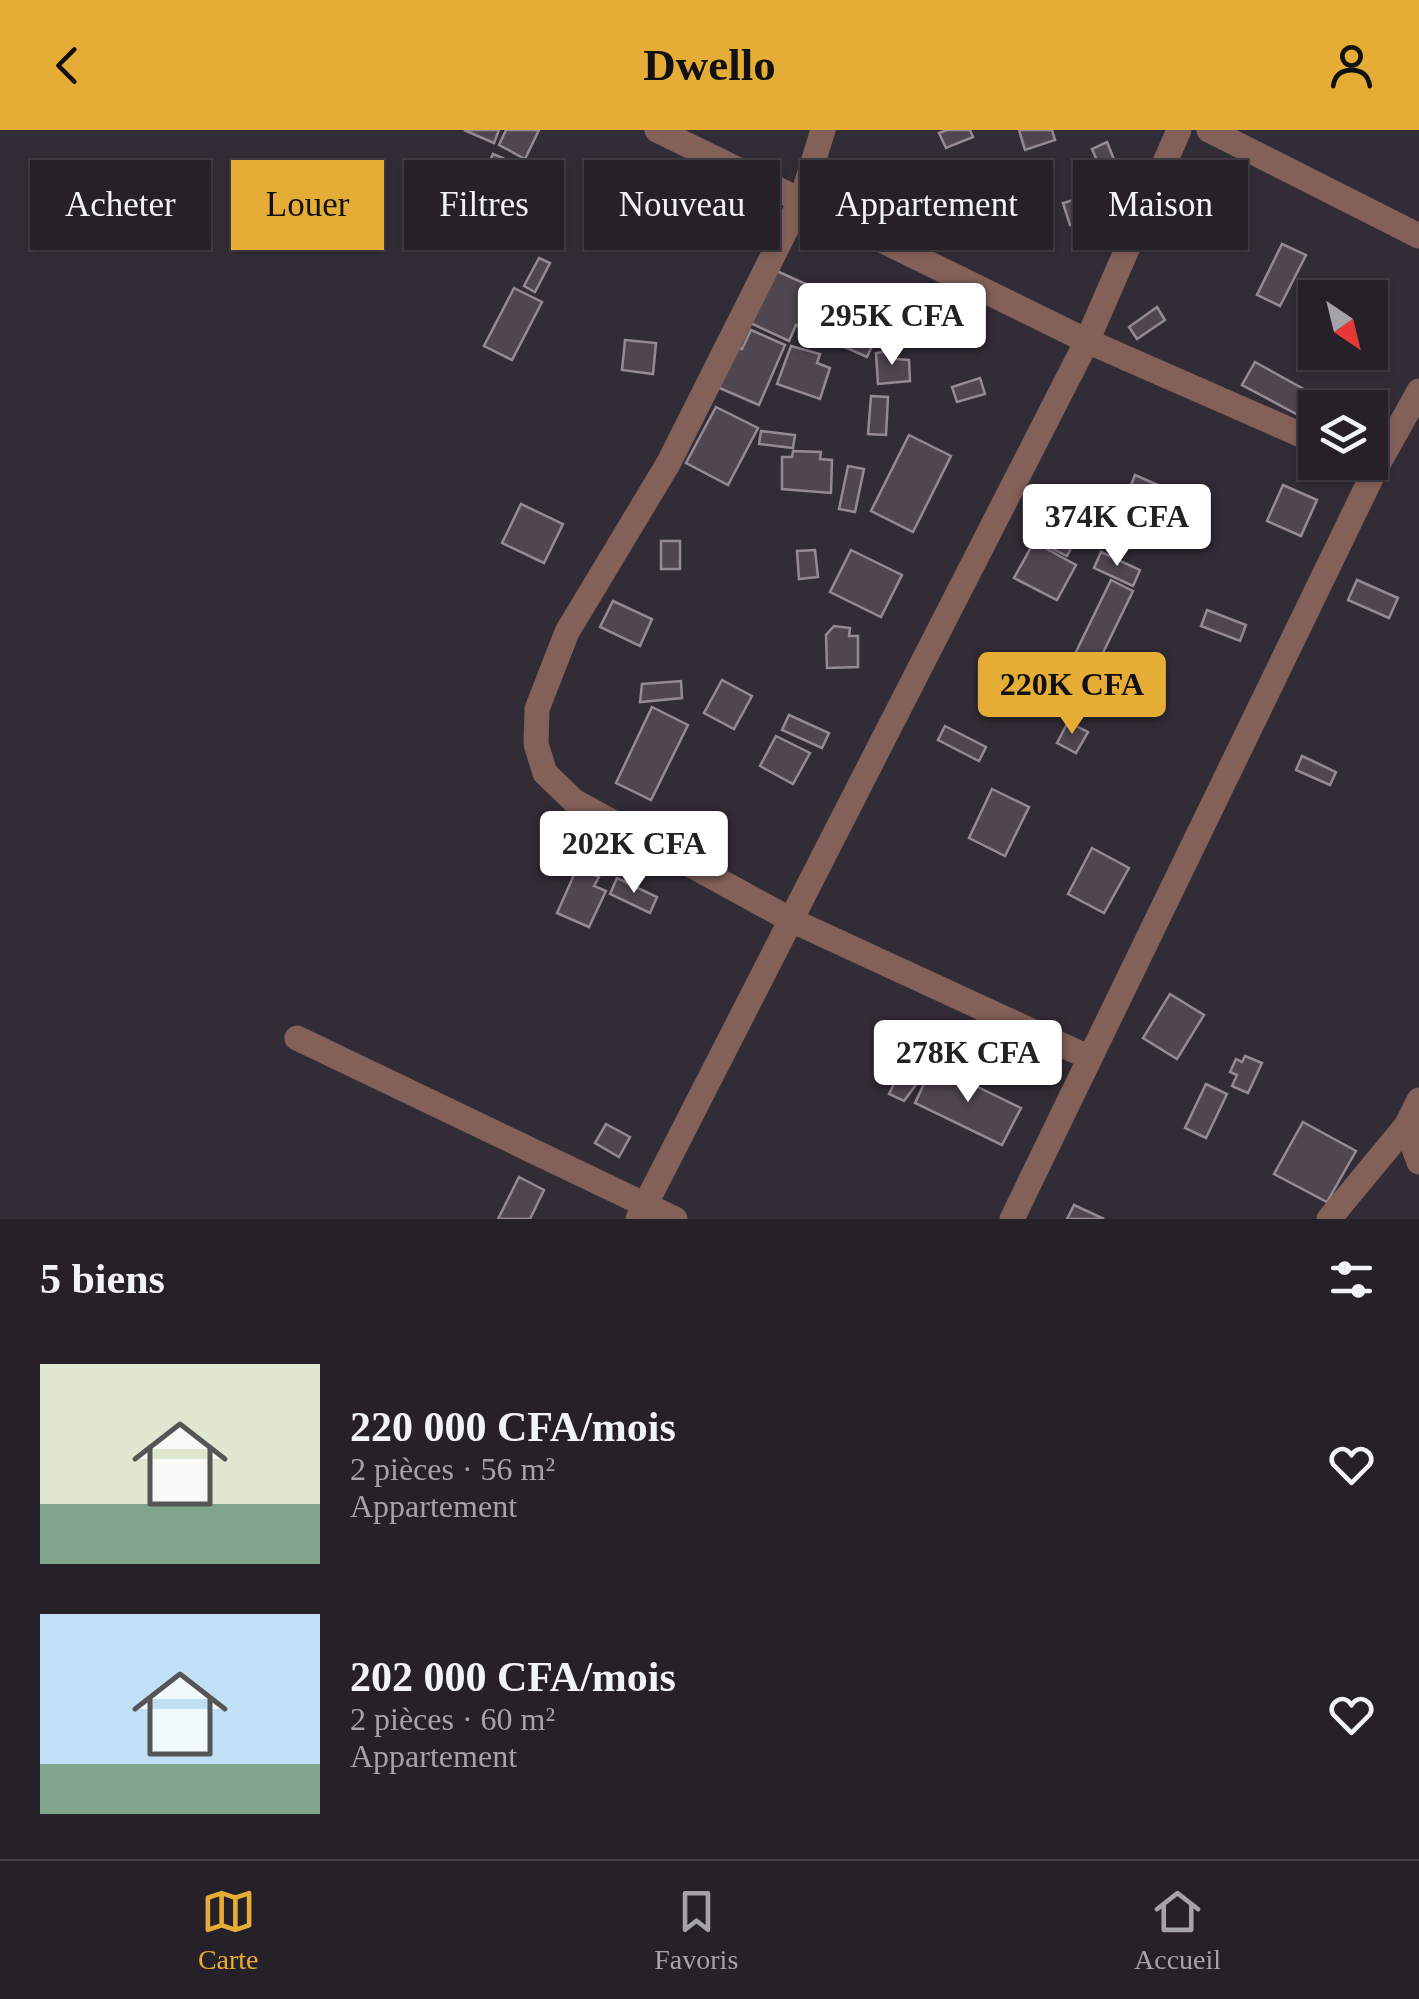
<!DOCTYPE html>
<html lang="fr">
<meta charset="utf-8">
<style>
:root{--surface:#262128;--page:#2e2930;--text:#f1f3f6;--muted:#a4a3a8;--line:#423e45;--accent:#e5ad35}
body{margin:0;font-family:"Times New Roman",serif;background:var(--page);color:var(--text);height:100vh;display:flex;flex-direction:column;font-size:38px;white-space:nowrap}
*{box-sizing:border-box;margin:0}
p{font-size:32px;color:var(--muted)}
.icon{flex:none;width:55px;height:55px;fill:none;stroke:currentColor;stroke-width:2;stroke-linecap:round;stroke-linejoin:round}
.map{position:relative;height:1089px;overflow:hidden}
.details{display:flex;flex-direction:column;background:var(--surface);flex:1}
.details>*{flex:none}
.hud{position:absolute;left:30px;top:30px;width:1360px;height:90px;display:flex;gap:20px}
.needle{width:65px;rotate:145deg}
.buttons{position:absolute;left:1298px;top:150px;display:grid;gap:20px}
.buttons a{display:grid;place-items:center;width:90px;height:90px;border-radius:0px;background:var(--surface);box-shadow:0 2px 8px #0004,0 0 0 2px var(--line);font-size:50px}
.price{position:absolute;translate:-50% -85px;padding:0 22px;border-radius:10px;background:#fff;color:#222;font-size:32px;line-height:65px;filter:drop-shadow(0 2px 5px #0008)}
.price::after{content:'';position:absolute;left:50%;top:60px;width:30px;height:22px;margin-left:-15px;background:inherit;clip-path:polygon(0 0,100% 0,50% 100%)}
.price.on{background:var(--accent);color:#111}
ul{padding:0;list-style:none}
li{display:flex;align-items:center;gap:30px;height:250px;padding:0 40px}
li span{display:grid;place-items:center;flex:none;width:280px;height:200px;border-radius:0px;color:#555}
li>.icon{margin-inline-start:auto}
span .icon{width:120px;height:120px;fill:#fffc;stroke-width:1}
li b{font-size:42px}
h2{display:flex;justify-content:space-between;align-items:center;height:120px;padding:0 40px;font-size:42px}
.pill{padding:0 35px;border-radius:0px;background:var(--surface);box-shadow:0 2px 8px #0004,0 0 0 2px var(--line);font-size:35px;line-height:90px}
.pill.on{background:var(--accent);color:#111}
header{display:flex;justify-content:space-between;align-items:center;height:130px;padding:0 40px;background:var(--accent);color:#111;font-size:45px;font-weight:600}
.tabs{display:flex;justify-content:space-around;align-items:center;height:140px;border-top:2px solid var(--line);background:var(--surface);font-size:28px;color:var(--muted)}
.tabs a{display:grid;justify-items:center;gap:5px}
.tabs .on{color:var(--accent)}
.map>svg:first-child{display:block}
.building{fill:#50464f;stroke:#958a94;stroke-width:2.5}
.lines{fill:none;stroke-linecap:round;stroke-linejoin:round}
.minor{stroke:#836159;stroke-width:25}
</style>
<header><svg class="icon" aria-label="back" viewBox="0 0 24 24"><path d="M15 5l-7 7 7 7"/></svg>Dwello<svg class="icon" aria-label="person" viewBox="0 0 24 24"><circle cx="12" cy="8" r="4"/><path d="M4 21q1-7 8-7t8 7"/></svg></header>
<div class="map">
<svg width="1419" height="1089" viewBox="0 0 1419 1089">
<rect width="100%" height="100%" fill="#322c36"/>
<g class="building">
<path d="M464 0H499L494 13Z"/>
<path d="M506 0H539L525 29 499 15Z"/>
<path d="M947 0H970L973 7 946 18 939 3Z"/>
<path d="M1019 0H1052L1055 10 1025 20Z"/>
<path d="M1107 12 1117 37 1103 44 1092 19Z"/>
<path d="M493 24 512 32 490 81 471 73Z"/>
<path d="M602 47H618L617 92 601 91Z"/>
<path d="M1093 64 1100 86 1070 95 1063 73Z"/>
<path d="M678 72 694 77 685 101 669 95Z"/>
<path d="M1239 78 1241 106 1224 107 1222 80Z"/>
<path d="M1282 114 1306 125 1280 176 1257 165Z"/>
<path d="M539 128 550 133 535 162 524 156Z"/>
<path d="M770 138 884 189 867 227 796 195 789 211 746 191Z"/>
<path d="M1325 153 1360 168H1319Z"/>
<path d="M514 158 542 172 512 230 484 216Z"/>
<path d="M1157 177 1165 190 1137 209 1129 197Z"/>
<path d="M971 180 976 196 953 202 948 186Z"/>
<path d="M751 200 785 215 759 275 715 256 733 215 742 219Z"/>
<path d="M625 210 656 213 653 244 622 240Z"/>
<path d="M791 216 820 224 817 233 830 238 820 269 777 254Z"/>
<path d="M896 220V229L909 230 910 251 878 254 876 223Z"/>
<path d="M1255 232 1338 278H1315V294L1242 255Z"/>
<path d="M980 248 985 264 957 272 952 257Z"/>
<path d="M871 266 888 267 886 305 868 304Z"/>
<path d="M716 277 758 298 728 355 686 333Z"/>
<path d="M761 301 795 305 793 318 759 314Z"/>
<path d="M909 305 951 326 913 402 871 381Z"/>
<path d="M793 321 821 322 820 329 832 330 831 363 782 359V327H792Z"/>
<path d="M848 336 864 339 855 382 839 379Z"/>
<path d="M1135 345 1178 364 1171 379 1129 360Z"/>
<path d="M1283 355 1317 370 1301 406 1267 391Z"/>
<path d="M1138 369 1171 384 1164 397 1132 383Z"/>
<path d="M521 374 563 394 544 433 502 413Z"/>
<path d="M1049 378 1083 394 1067 426 1033 409Z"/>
<rect x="661" y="411" width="19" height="28"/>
<path d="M1034 412 1076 435 1057 470 1014 448Z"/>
<path d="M815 420 818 447 799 449 797 421Z"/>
<path d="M851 420 902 445 881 487 830 462Z"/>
<path d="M1101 422 1140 440 1133 456 1094 438Z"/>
<path d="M1111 450 1133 461 1096 537 1074 526Z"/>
<path d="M1357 450 1398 468 1389 488 1348 470Z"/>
<path d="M613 471 652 489 640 516 600 497Z"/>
<path d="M1207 480 1246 495 1240 511 1201 496Z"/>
<path d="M834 496 850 498 849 506H858V537L827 538 826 505Z"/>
<path d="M1109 523 1132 534 1126 547 1103 536Z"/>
<path d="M1137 534 1154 542 1148 557 1131 548Z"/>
<path d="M722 550 752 566 734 599 704 583Z"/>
<path d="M681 551 682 568 640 572 642 554Z"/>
<path d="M652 577 688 595 651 670 616 653Z"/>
<path d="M789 585 829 603 822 618 782 600Z"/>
<path d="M1068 592 1088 602 1076 623 1057 613Z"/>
<path d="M945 596 986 617 979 631 938 610Z"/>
<path d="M776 606 810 623 793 654 760 636Z"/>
<path d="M1302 626 1336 642 1330 655 1296 640Z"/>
<path d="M992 659 1029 677 1005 726 969 708Z"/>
<path d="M1092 718 1129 738 1104 783 1068 764Z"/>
<path d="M577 738 599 747 594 756 606 761 589 797 557 783Z"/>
<path d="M617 748 657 767 650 783 610 764Z"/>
<path d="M1170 864 1204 885 1177 929 1143 908Z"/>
<path d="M914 914 929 921 920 938 926 941 904 971 889 964Z"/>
<path d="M1245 926 1262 933 1248 963 1232 956 1237 945 1230 942 1236 929 1242 932Z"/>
<path d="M933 935 1021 978 1002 1015 915 973Z"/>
<path d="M1206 954 1227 964 1206 1008 1185 998Z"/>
<path d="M1303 992 1356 1021 1327 1072 1274 1044Z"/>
<path d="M606 994 630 1007 619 1027 595 1013Z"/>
<path d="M519 1047 544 1060 530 1089H498Z"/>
<path d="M1074 1075 1104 1089H1067Z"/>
</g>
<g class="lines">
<g class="minor">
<path d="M657 0 1087 211 1315 311"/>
<path d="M823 0 802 68 668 334 567 502 537 579 536 614 545 643 574 671 791 790 1088 927"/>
<path d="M1209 0 1419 106"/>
<path d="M297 908 675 1089"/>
<path d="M1406 996 1419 1032"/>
<path d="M638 1089 1087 211 1179 0"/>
<path d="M1012 1089 1376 338 1419 261"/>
<path d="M1329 1089 1406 996 1419 970"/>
</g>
</g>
</svg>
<div class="buttons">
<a><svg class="needle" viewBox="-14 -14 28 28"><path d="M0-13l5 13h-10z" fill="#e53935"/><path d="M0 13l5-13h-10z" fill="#a4a3a8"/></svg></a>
<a><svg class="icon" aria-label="layers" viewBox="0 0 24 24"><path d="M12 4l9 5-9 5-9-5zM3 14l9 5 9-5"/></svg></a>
</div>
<b class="price" style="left:892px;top:238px">295K CFA</b>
<b class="price" style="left:1117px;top:439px">374K CFA</b>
<b class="price on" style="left:1072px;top:607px">220K CFA</b>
<b class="price" style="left:634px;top:766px">202K CFA</b>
<b class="price" style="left:968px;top:975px">278K CFA</b>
<div class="hud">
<a class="pill">Acheter</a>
<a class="pill on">Louer</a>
<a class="pill">Filtres</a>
<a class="pill">Nouveau</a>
<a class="pill">Appartement</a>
<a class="pill">Maison</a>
</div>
</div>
<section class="details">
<h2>5 biens<svg class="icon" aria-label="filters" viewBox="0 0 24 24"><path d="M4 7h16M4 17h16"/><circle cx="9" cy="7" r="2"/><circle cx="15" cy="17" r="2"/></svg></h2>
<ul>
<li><span style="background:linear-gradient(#dfe7d0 70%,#7fa58c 0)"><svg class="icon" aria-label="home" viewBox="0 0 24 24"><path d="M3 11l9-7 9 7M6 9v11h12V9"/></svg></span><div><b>220 000 CFA/mois</b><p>2 pièces · 56 m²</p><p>Appartement</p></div><svg class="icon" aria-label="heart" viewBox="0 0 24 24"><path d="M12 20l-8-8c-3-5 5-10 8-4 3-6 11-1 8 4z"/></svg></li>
<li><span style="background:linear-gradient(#bfe0f5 75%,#7fa58c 0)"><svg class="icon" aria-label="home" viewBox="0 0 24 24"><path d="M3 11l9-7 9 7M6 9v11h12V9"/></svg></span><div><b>202 000 CFA/mois</b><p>2 pièces · 60 m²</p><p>Appartement</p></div><svg class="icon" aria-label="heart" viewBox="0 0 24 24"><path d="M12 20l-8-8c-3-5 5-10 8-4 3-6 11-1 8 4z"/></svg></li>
</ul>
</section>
<nav class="tabs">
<a class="on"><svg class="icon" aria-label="map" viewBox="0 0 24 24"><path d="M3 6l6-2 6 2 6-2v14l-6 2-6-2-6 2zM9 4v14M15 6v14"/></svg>Carte</a>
<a><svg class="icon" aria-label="saved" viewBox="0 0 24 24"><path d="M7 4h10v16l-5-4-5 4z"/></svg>Favoris</a>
<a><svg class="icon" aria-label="home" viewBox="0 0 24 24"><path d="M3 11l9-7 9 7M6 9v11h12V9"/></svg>Accueil</a>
</nav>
